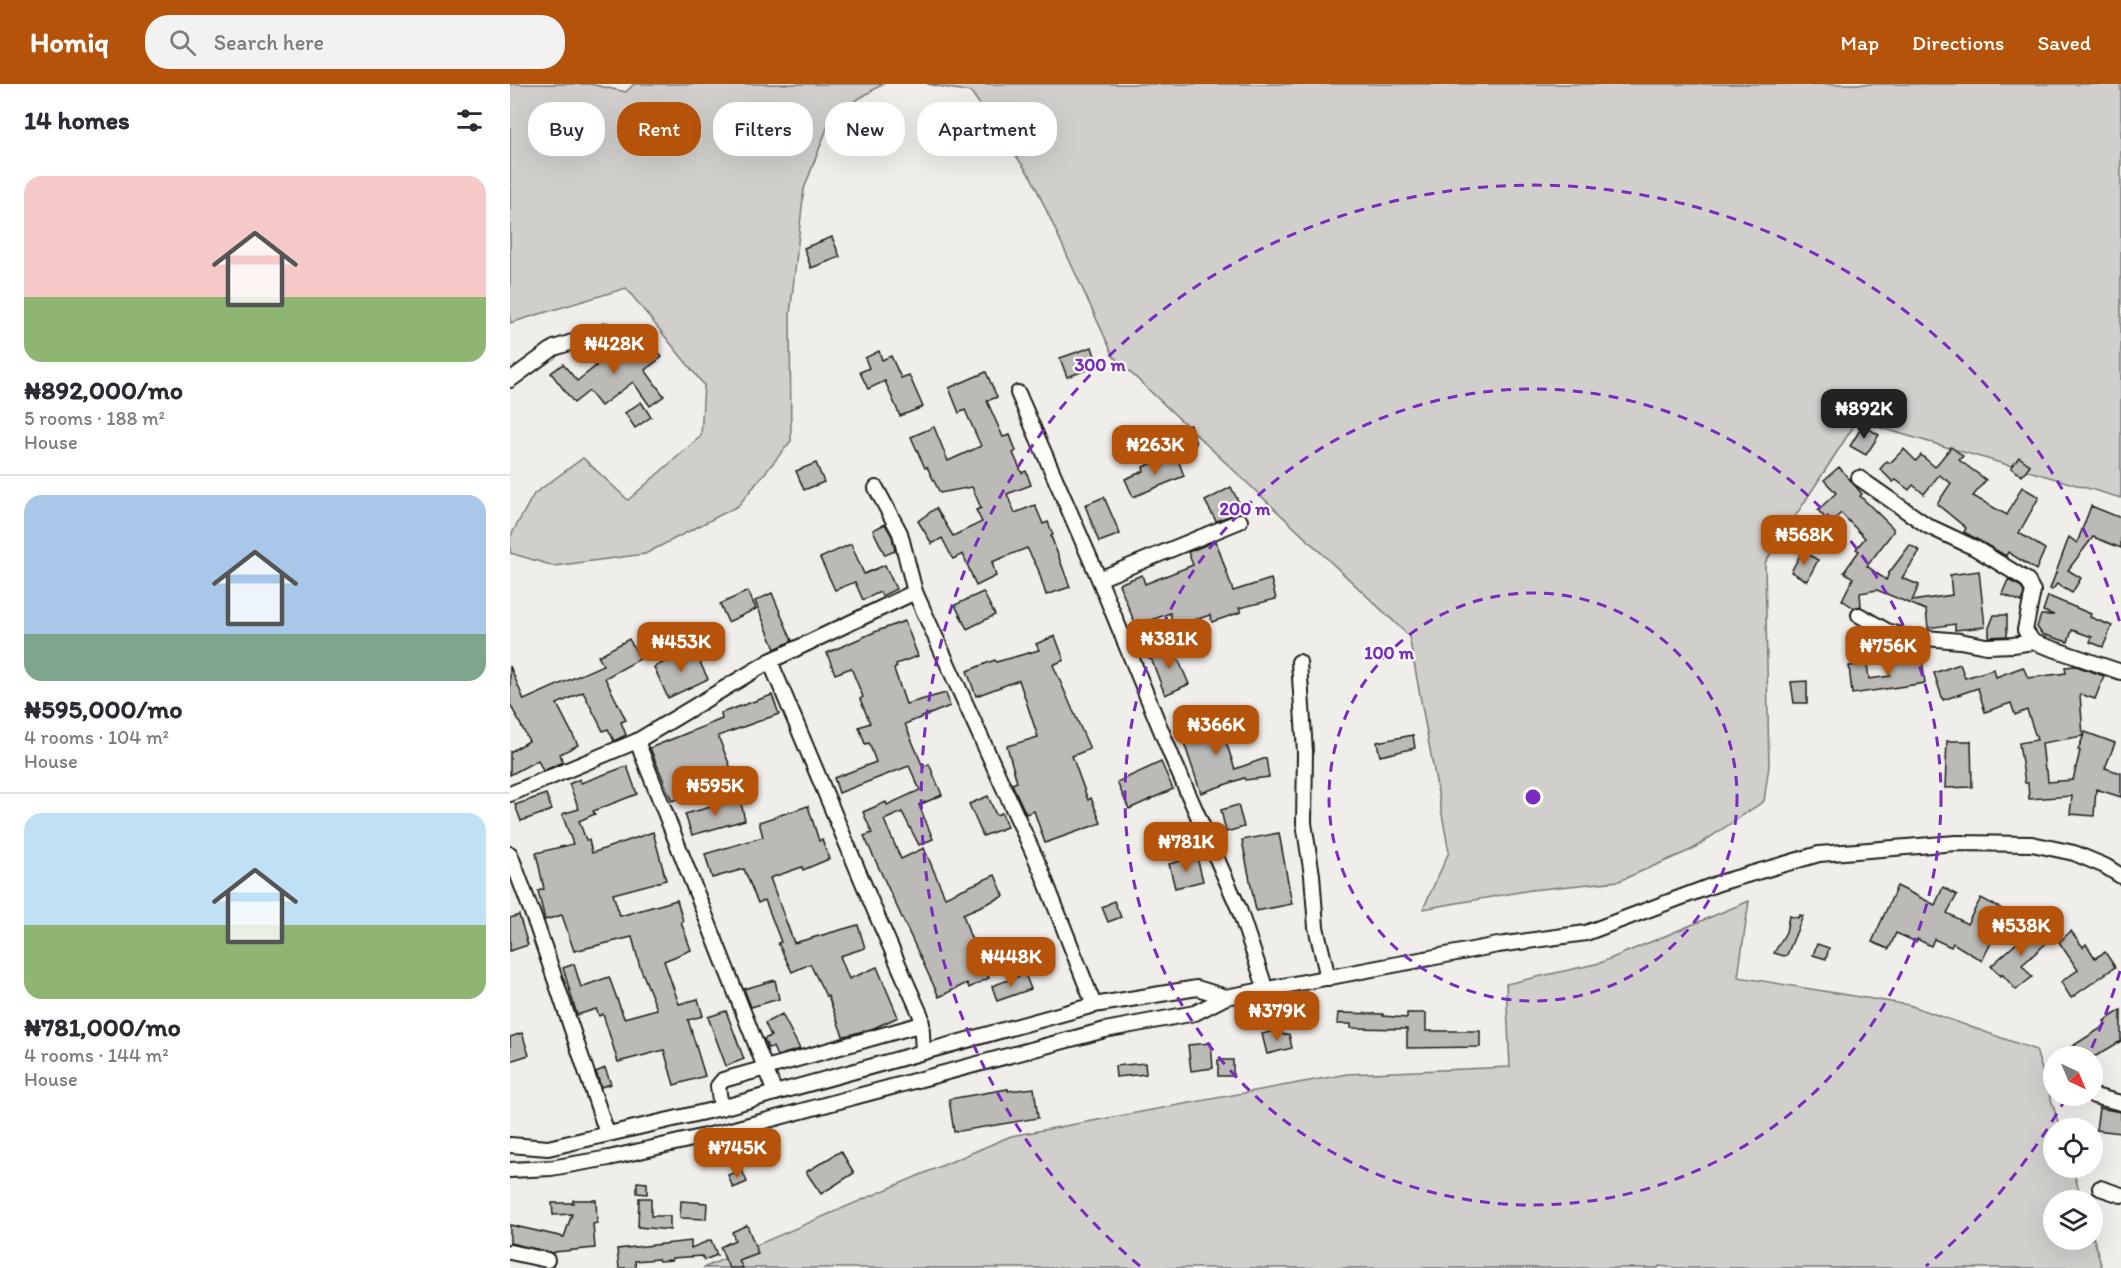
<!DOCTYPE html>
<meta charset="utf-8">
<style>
:root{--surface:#fff;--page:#f2f2f3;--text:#2b2b33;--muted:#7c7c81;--line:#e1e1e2;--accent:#b45309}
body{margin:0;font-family:Itim,sans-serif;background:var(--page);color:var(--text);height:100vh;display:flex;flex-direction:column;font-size:22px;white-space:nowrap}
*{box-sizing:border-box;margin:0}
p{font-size:20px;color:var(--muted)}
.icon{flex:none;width:33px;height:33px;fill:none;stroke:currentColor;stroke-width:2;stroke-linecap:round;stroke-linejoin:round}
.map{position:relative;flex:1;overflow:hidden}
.panel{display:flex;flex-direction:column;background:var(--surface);width:510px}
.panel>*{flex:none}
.top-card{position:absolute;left:18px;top:18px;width:570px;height:54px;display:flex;gap:12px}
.needle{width:39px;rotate:136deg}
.tools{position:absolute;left:1533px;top:962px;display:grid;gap:12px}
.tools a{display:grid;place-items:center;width:60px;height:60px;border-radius:50%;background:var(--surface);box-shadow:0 6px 24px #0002;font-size:30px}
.price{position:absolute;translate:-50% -51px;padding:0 14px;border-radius:12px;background:var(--accent);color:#fff;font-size:20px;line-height:39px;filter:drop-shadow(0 2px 3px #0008)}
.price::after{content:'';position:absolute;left:50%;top:36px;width:18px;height:14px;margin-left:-9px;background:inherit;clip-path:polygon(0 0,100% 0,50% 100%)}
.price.selected{background:#222;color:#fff}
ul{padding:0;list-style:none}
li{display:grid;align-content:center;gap:12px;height:318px;padding:0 24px}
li+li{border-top:2px solid var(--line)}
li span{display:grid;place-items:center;height:186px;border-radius:18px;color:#555}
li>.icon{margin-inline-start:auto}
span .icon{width:108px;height:108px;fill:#fffc;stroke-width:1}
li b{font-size:26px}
h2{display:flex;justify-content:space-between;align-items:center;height:72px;padding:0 24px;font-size:26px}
.chip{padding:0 21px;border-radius:24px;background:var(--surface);box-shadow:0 6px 24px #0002;font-size:21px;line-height:54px}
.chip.selected{background:var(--accent);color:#fff}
header{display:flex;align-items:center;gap:36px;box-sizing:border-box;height:84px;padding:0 30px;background:var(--accent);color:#fff}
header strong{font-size:28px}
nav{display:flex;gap:33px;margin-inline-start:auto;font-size:21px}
.search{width:420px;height:54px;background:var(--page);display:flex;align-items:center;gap:15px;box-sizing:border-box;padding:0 21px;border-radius:24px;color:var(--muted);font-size:22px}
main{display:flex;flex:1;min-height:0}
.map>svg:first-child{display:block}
.green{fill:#d0cfcc;stroke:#767674;stroke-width:1.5}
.building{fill:#bbbab6;stroke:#1c1c1c;stroke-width:1.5}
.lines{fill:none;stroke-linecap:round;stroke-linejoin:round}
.minor-casing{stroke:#1c1c1c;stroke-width:18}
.minor{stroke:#fdfcf7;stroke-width:14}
.ring{fill:none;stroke:#7b2cbf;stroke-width:3;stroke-dasharray:10 8}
.centre{fill:#7b2cbf;stroke:#fdfcf7;stroke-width:3}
.ring-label{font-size:18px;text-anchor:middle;font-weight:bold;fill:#7b2cbf;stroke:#fdfcf7;stroke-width:4.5;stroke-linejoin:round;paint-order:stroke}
</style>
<header>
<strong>Homiq</strong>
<div class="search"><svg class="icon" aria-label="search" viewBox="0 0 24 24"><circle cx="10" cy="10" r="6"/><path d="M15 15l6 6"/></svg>Search here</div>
<nav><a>Map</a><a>Directions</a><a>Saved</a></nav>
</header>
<main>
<section class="panel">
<h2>14 homes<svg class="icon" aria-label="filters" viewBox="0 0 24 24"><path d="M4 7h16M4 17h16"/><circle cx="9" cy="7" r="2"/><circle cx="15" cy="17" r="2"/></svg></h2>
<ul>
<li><span style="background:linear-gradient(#f6c9c9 65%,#8fb573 0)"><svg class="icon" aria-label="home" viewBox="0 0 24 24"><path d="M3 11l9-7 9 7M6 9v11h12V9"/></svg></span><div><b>₦892,000/mo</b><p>5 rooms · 188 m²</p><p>House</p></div></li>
<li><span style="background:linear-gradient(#a9c7e8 75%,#7fa58c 0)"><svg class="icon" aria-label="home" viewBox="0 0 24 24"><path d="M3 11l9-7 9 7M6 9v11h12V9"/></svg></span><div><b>₦595,000/mo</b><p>4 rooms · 104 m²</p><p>House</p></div></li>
<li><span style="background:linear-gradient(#bfe0f5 60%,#8fb573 0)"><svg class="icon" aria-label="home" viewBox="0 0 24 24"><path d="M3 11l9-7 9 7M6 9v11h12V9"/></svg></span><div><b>₦781,000/mo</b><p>4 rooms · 144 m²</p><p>House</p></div></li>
</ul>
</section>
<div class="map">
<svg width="1611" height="1184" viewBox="0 0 1611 1184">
<rect width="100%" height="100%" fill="#f0eeea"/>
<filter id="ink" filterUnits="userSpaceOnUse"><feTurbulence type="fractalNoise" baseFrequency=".0167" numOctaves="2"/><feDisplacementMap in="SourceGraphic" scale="12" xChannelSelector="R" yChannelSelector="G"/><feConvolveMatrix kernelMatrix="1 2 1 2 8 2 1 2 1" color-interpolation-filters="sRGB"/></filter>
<g filter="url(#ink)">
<g class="green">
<path d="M0 0H80L116 8 124 0H373L322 31 294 105 280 231 281 357 228 422 135 470 44 482 0 469V453L24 410 73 374 118 416 191 352 194 301 116 204 0 239Z"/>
<path d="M417 0H1611V414L1347 337 1255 479 1259 682 1254 717 1181 766 1109 797 1021 806 913 825 939 768 899 552 604 273 521 93 461 8Z"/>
<path d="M1239 817 1228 893 1399 921 1526 966 1550 1044H1544V1083H1562L1572 1116H1544V1155H1582L1583 1152 1592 1184H1168L1149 1182 1148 1184H193L501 1052 837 990 1000 983 996 900 1090 879Z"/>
</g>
<g class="building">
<path d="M322 153 330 173 301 184 294 164Z"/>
<path d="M138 255 152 273 135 286 154 312 140 322 123 298 91 322 79 307 64 319 41 289 53 280 67 297 86 282 79 273 98 258 111 277Z"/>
<path d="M582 263 588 282 557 293 550 274Z"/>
<path d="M369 267 372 276 381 272 391 294 399 291 413 323 390 332 375 297 358 305 350 288 359 284 355 274Z"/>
<path d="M476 288 487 313 477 317 493 353 500 351 506 367 503 369 512 389 516 387 521 401 497 410 505 429 525 421 533 440 538 438 543 451 541 452 560 503 536 511 528 485 517 464 482 478 486 492 466 502 453 470 443 475 432 454 422 460 408 437 426 424 443 452 472 438 466 426 471 424 462 403 430 409 417 383 415 384 401 353 424 343 438 377 471 362 455 326 449 329 439 304Z"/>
<path d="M131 318 141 333 125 344 115 329Z"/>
<path d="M680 341 686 360 668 365 662 346Z"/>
<path d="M1353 341 1369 351 1356 371 1340 362Z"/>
<path d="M1441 363 1453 372 1449 376 1476 396 1463 412 1497 431 1512 403 1529 413 1509 449 1535 465 1526 486 1498 468 1496 472 1454 448 1456 444 1427 420 1441 399 1429 391 1414 410 1403 401 1399 406 1386 396 1383 398 1370 385 1377 377 1380 379 1394 365 1406 377 1411 371 1425 383Z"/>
<path d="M666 370 674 392 623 413 615 395 634 387 633 383Z"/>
<path d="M1509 373 1520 381 1512 392 1501 384Z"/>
<path d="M306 379 314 398 294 406 286 387Z"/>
<path d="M1329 383 1352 410 1350 412 1383 444V448L1357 482 1376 496 1379 489 1400 461 1410 467 1392 494 1409 501 1402 517 1442 511 1440 491 1469 487 1475 543 1445 546V540L1418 544 1416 526 1367 506 1350 509 1351 522 1344 524 1332 516 1343 494 1334 488 1349 467 1346 465 1355 454 1331 429 1320 440 1308 426 1326 409 1314 396Z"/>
<path d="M721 403 734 429H727L706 437 695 417Z"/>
<path d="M594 413 610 450 589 458 575 421Z"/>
<path d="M1581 422 1611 434V464L1583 453 1558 486 1571 494 1562 509 1547 500 1542 506 1540 505 1559 453 1567 459Z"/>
<path d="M375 440 382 452 385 467 375 471 363 446Z"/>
<path d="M706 457 723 507 761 495 766 515 729 524 731 528 702 538 700 531 664 543 660 529 626 542 609 500 632 491 635 500 683 481 678 468Z"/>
<path d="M341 460 354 490 375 481 386 505 372 512 370 508 353 516 345 498 325 506 310 474Z"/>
<path d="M1292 467 1308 476 1297 497 1281 488Z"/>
<path d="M1498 496 1510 502 1514 508 1512 518 1492 510Z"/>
<path d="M238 507 246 525 218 538 210 520Z"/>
<path d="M473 508 485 531 457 545 445 521Z"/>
<path d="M262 509 282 557 265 565 245 517Z"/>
<path d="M1538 512 1581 530 1580 533 1602 542 1593 563 1580 558 1582 553 1562 546 1558 558 1532 550 1527 543 1531 531H1544L1533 527Z"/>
<path d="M1484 531H1497V552L1479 553V544Z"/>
<path d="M395 537 408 572 386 580 387 583 384 585 396 620 436 609 440 622 395 640 413 683 419 680 432 711 409 721 423 755 409 761 392 728 374 736 391 775 414 764 435 813 485 791 494 812 453 830 459 849 479 894 459 904 457 899 429 913 354 752 362 749 353 728 376 718 377 721 410 706 399 682 329 709 324 694 366 678 359 659 355 660 349 643 360 639 350 615 353 613 341 584 325 590 317 569 367 547Z"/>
<path d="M545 552 554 576 543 581 580 665 562 672 578 716 581 714 591 739 535 759 524 727 516 730 502 700 507 698 497 662 528 653 509 596 466 612 457 587 485 576 486 578 529 566 526 560Z"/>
<path d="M119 555 130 575 95 594 116 636 111 638 116 651 104 657 98 645 93 647 73 608 47 620 68 661 50 670 53 678 33 687 28 676 0 691V668L19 657 0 620V582L14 616 93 581 88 572Z"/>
<path d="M662 561 679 600 655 611 639 569Z"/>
<path d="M183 564 198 595 158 614 144 583Z"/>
<path d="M1412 574 1415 599 1342 610 1339 582 1357 580 1359 595 1380 592 1378 579Z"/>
<path d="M1450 580 1455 594 1484 585 1486 593 1513 583 1518 594 1556 589 1555 583 1566 582 1594 592 1585 615 1570 610 1573 652 1532 659 1535 686H1537L1538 698 1563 696 1570 667 1568 666 1575 648 1605 659 1595 684 1611 689V713L1586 705 1584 732 1560 730 1562 712 1519 715 1518 699H1515L1509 659 1527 656 1517 626 1505 631 1501 619 1475 628 1468 604 1433 616 1424 589Z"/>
<path d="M1297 597V619H1284L1281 598Z"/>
<path d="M262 611 269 630 208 652 224 692 162 717 140 664 212 635 211 629Z"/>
<path d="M707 631 725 685 756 674 759 693 735 696 734 694 691 709 669 644Z"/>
<path d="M903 651 905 664 870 672 867 658Z"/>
<path d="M1437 657H1461L1462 703 1435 704Z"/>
<path d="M651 678 663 705 619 725 607 698Z"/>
<path d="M117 682 127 710 83 727 85 730 69 737 76 756H79L82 769 143 748 156 796 103 810 110 832 167 816 173 837 171 838 181 866 154 877 169 920 188 915 193 932 178 936 195 992 164 1001 154 966 108 978 93 930 89 932 86 925 67 931 53 884 64 880 71 903 99 893 114 934 147 925 130 883 122 853 64 867 52 831 35 836 28 807 34 805 26 769 63 760 52 730 69 725 59 700 70 695 71 699Z"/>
<path d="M36 710 42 726 11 737 5 721Z"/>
<path d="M478 712 486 731 492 729 497 743 473 752 459 720Z"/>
<path d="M230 715 235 736 182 751 175 730Z"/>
<path d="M728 721 734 743 716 748 711 726Z"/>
<path d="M298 722 309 757 312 755 319 775 293 786 292 783 260 794 284 859 348 841 355 864 330 872 339 895 367 883 388 933 364 944 339 951 333 952 318 912H316L300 880 282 888 268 859 271 858 255 816 248 819 234 785 202 794 195 770 253 753 249 738Z"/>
<path d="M769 749 782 820 746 827 732 756Z"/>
<path d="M687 773 693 797 665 804 659 780Z"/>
<path d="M1387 802 1425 821 1433 803 1447 811 1437 829 1457 840 1471 814 1494 826 1483 847 1486 849 1472 877 1443 859 1441 863 1424 855 1421 862 1407 855 1406 858 1386 849 1379 865 1362 858Z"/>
<path d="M604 817 611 833 598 838 592 823Z"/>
<path d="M9 831 18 861 0 867V834Z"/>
<path d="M1290 831 1293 832 1277 871 1274 872 1264 869 1276 848 1279 832 1288 834Z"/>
<path d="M1528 840 1541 855 1512 881 1522 893 1506 906 1492 890 1491 892 1481 882Z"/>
<path d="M1561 847 1573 863 1576 860 1585 874 1595 868 1605 883 1561 914 1551 898 1568 886 1549 858Z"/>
<path d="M1307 860 1319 864 1316 875 1303 871Z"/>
<path d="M515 890 521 905 487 917 482 902Z"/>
<path d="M265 896 269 915 241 923 234 905Z"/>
<path d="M1611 926V957L1586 972H1562L1558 965 1596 941 1594 937Z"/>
<path d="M216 927 234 975 216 982 198 933Z"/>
<path d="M828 929 873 930V932L897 934V929H916V947H970V963L897 964V945L841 944V940H827Z"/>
<path d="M272 930 290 965 267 972 263 963 258 964 254 955 261 952 255 939Z"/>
<path d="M772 945 773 951 779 950 782 964 757 970 752 950Z"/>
<path d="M12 949 19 971 0 977V953Z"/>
<path d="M701 959 703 984 681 987 678 961Z"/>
<rect x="708" y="976" width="15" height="16"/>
<path d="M635 979 636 990 606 993 605 982Z"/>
<path d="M95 984 101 1000 91 1003 86 988Z"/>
<path d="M524 1004 528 1034 444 1048 439 1015 498 1005V1007Z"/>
<path d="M1589 1024 1611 1028V1049L1586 1046Z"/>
<path d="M331 1067 344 1089 311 1110 296 1088Z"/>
<path d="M232 1086 237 1098 223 1104 218 1091Z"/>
<path d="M127 1098 137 1099V1110L127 1109Z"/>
<path d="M129 1114H141V1132H160V1146L128 1143Z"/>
<path d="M63 1116H86L87 1139 83 1140 85 1164 44 1168 43 1169 0 1159V1141L54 1153 62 1130 43 1131 42 1119H63Z"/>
<path d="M171 1117 197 1119 196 1135 170 1134Z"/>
<path d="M237 1141 248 1170 229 1177 233 1184H219L210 1163 225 1156 222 1148Z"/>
<path d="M201 1156 207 1171 194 1176 192 1172 162 1174V1176L149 1177 148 1175 125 1177 126 1184H109L107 1165 181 1157V1164Z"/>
</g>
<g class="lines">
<defs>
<g id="minor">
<path d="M0 296 44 264 96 247"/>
<path d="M508 309 589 495 662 673 729 825 756 906"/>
<path d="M1349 394 1418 442 1465 464 1517 496 1523 507 1515 546 1523 558 1611 588"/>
<path d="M366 404 390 449 405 508 531 786 584 921"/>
<path d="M589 495 730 437"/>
<path d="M1349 531 1377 547 1393 552 1450 557 1476 562 1503 561 1523 558"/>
<path d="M260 577 367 832 411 932 413 968"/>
<path d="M789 578 795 668 794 739 802 791 806 843 818 894"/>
<path d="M127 657 265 1009"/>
<path d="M0 710 127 657 260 577 405 508"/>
<path d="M0 770 27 842 97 1049"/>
<path d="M1584 1012 1611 1019"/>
<path d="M211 1024 208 1002 213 996 412 940"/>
<path d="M0 1061 38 1064 211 1024 584 921 687 904 716 913"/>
<path d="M0 1086 41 1084 99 1074 213 1048 595 946 685 929 716 913 988 861 1076 849 1209 799 1309 770 1446 759 1522 760 1564 769 1595 782 1611 792"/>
<path d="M1590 1104 1611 1111"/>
<path d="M0 1168 37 1176"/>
</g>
</defs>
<use href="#minor" class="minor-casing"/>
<use href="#minor" class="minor"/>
</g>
</g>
<g class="ring">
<circle cx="1023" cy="713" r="204"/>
<circle cx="1023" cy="713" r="408"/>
<path d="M1610 887A612 612 0 0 1 1578 972M1556 1014A612 612 0 0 1 1416 1182M630 1182A612 612 0 1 1 1610 539"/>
</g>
<circle cx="1023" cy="713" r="9" class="centre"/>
<g class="ring-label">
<text x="590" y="287">300 m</text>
<text x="735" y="431">200 m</text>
<text x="879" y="575">100 m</text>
</g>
</svg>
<div class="tools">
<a><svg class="needle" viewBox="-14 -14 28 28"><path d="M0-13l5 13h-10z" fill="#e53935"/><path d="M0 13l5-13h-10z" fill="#7c7c81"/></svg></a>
<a><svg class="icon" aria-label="locate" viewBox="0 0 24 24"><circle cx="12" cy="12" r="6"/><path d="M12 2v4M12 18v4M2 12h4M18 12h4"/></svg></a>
<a><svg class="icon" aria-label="layers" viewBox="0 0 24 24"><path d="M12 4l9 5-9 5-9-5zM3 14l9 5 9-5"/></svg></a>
</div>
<b class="price" style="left:104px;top:291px">₦428K</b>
<b class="price selected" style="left:1354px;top:356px">₦892K</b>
<b class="price" style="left:645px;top:392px">₦263K</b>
<b class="price" style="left:1294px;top:482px">₦568K</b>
<b class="price" style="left:659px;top:586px">₦381K</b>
<b class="price" style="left:171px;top:589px">₦453K</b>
<b class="price" style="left:1378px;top:593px">₦756K</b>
<b class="price" style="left:706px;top:672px">₦366K</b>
<b class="price" style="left:205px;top:733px">₦595K</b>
<b class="price" style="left:676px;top:789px">₦781K</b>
<b class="price" style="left:1511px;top:873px">₦538K</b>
<b class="price" style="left:501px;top:904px">₦448K</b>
<b class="price" style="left:767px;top:958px">₦379K</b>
<b class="price" style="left:227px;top:1095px">₦745K</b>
<div class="top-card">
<a class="chip">Buy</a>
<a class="chip selected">Rent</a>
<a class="chip">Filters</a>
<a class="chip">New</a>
<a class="chip">Apartment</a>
</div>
</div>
</main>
